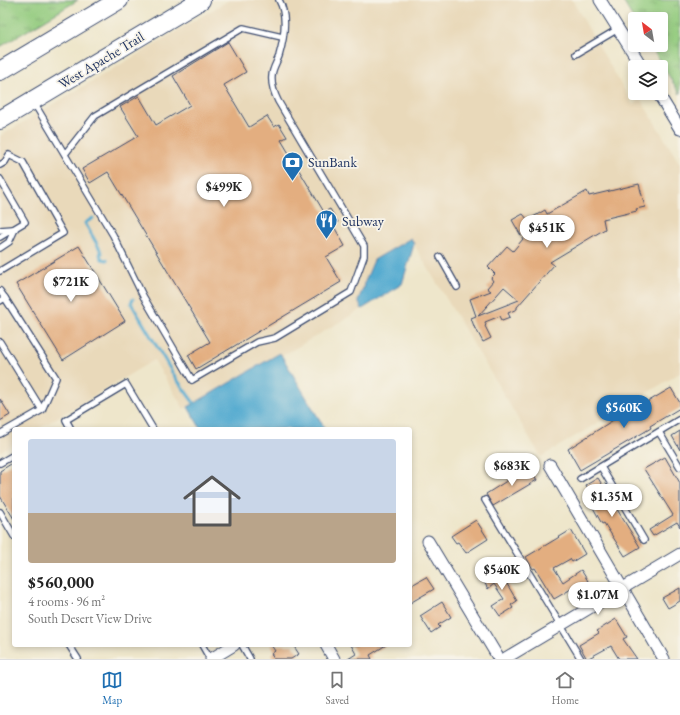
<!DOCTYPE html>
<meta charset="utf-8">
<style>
:root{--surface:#fff;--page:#f6f6f6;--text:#222;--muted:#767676;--line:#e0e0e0;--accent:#1f6fb2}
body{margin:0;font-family:"EB Garamond",serif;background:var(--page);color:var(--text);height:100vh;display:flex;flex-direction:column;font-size:15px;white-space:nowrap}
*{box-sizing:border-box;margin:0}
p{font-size:13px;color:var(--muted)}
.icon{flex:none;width:22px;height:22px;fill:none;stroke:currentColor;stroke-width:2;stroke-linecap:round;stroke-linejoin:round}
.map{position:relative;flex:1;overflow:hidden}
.side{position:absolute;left:12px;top:427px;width:400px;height:220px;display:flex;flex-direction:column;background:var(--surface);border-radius:4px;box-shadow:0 2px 6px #0003}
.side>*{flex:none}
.needle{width:26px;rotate:329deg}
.controls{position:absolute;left:628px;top:12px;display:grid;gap:8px}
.controls a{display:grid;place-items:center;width:40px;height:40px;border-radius:4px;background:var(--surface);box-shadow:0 2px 6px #0003;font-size:20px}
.price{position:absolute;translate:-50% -34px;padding:0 9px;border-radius:14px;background:#fff;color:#222;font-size:13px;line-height:26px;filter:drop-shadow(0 1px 2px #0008)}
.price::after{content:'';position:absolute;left:50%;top:24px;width:12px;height:9px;margin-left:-6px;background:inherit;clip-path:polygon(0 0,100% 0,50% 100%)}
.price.selected{background:var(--accent);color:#fff}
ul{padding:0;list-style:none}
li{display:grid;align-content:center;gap:8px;height:212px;padding:0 16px}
li span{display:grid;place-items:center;height:124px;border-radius:4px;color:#555}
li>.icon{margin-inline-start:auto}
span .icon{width:72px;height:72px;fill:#fffc;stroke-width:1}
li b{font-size:17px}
.menu{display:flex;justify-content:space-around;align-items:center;height:56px;border-top:1px solid var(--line);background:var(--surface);font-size:11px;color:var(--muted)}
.menu a{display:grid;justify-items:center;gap:2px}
.menu .selected{color:var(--accent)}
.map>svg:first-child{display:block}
.built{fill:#e9d9ba}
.grass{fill:url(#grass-tufts);stroke:#577d6e}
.water{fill:#54abd0;stroke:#386d97}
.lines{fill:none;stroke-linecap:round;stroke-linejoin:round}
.stream{stroke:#54abd0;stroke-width:3}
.building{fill:#e3ae80;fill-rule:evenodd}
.service-casing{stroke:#3b4a6e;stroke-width:8}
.minor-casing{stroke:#3b4a6e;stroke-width:13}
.primary-casing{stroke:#3b4a6e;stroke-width:20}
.service{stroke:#fff;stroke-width:5.5}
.minor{stroke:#fff;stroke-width:11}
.primary{stroke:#fff;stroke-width:18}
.labels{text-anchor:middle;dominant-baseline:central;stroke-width:3.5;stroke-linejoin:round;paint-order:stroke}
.street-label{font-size:14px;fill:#1b2f5e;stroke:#f7f3e8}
.poi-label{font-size:14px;fill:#1b2f5e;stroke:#f7f3e8;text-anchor:start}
</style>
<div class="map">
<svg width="680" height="659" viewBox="0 0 680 659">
<defs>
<pattern id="grass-tufts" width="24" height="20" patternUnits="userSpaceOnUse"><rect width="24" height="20" fill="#93cb7e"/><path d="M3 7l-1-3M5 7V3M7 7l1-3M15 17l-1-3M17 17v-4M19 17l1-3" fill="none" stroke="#77a56a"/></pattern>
</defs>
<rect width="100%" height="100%" fill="#f7f3e8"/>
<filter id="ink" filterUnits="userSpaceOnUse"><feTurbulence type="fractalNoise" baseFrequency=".025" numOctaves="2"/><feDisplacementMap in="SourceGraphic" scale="8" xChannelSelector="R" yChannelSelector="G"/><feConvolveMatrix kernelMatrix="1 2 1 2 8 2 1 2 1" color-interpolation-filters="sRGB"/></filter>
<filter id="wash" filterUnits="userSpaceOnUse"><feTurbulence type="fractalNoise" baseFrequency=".012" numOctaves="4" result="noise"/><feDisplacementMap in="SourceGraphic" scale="16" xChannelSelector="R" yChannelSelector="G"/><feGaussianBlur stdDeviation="0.9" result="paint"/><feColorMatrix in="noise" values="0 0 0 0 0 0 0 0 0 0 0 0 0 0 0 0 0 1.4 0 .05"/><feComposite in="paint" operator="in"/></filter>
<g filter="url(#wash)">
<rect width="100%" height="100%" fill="#eee6cb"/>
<path class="built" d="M229 0H572L633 105 641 100 680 164V373L541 457 410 238 366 284 358 301 362 309 282 356 279 353 184 409 154 360 38 429H14V444L0 452V136Z"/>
<g class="grass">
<path d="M0 0H78L0 47Z"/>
<path d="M622 0H680V94L650 45H661V19H635V21Z"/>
</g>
<g class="water">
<path d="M411 238 414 244 402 284 362 309 358 301 363 288H364L365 284H364L374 260Z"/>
<path d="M280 353 325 429H201L188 407Z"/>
</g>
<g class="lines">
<g class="stream">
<path d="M93 218 85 223 102 253"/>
<path d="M101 252 100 255 102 259 107 260"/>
<path d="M133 299 131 303 175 377 194 403"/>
</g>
</g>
<g id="blocks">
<g class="building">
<path d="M228 42 246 72 224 85 249 127 267 116 274 127 279 124 287 137 281 140 324 212 330 209 338 222 333 225 345 246 326 257 341 282 196 369 188 355 210 342 108 172 90 183 82 169 138 136 120 107 139 96 156 125 190 105 173 76Z"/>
<path d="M639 184 645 207 636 209 637 211 603 219 605 229 550 262 554 265 517 307V309L508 313 510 317 502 320 500 316 485 322 486 325 485 326 491 338 483 342 476 329H475L471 318 476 316 470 299 491 291 487 288 493 281 491 278 495 274 488 267 507 246 513 251 523 239 512 220 523 214 528 220 545 210 547 214 587 191 589 196ZM504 287 519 300 478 316 496 296Z"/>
<path d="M79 246 125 321 63 360 16 284Z"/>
<path d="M671 388 680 403V408L650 426 651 428 580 470 568 449 621 415 622 417Z"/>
<path d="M0 399 10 415 0 421Z"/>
<path d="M680 431V450L672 436Z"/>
<path d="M665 457 680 483V527L677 522 653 536 649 530 673 515 644 469Z"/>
<path d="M14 462V519L0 496V471Z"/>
<path d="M529 467 537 480 493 506 486 494Z"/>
<path d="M598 478 640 547 625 556 604 523 602 524 590 502 594 499 586 485Z"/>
<path d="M476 520 488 539 466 553 458 542 456 543 451 536Z"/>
<path d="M571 530 585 554 572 562 570 559 554 568 563 582 581 570 588 581 574 590 573 588 554 599 535 568 533 569 526 557Z"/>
<path d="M504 567 509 575 505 578 508 583 507 584 517 601 511 605 513 608 500 616 493 606 504 599 494 584 488 589 483 580Z"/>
<path d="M426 577 434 589 410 603V586Z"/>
<path d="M680 588V601L668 608 662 598Z"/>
<path d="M442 602 451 617 438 625 440 627 431 633 420 616Z"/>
<path d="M616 619 627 637 623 639 637 659H619L611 646 587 659 579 645 599 633 597 631Z"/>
<path d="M271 645H293L299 654 291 659H274L271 654 275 651Z"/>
<path d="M351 645H386L370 655 372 659H348L356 654Z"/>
</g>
</g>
</g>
<g filter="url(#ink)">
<use href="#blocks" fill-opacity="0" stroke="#3b4a6e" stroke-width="1"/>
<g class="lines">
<defs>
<g id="service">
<path d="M576 54 618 29"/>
<path d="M34 103 113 235 143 296 192 380 257 342 275 338 351 292 364 256V246L278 101C274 93 271 85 272 76 272 69 277 62 279 56 284 39 288 16 279 0"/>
<path d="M65 154 95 116 243 28 282 37"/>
<path d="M0 165 5 162 9 155 23 162 63 233 0 271"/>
<path d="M0 179 25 222 0 237"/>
<path d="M0 230 13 229"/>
<path d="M0 248 9 242 15 229"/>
<path d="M440 257 457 287"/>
<path d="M0 291 5 298"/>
<path d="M0 301 5 298 56 378 42 410 0 434"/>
<path d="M0 342 42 410"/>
<path d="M71 429 66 420 126 384 153 429"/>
<path d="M659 432 680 467"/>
<path d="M0 463 14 455"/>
<path d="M601 467 644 540"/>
<path d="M580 479 680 419"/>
<path d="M485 500 581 659"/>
<path d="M0 512 14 536"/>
<path d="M69 645 78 659"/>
<path d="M202 645 210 659"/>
<path d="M242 645 250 659"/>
</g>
<g id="minor">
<path d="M600 0 642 67"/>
<path d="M658 93 680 129"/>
<path d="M550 465 664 659"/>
<path d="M428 541 499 659"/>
<path d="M326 645 334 659"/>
<path d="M211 659 234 645"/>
<path d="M504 659 680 554"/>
</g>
<g id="primary">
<path d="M0 71 119 0"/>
<path d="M0 120 201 0"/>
</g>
</defs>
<use href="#service" class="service-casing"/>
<use href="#minor" class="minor-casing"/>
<use href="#primary" class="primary-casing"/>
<use href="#service" class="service"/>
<use href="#minor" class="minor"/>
<use href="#primary" class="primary"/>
</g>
</g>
<defs>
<symbol id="bank-pin" viewBox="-11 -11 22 30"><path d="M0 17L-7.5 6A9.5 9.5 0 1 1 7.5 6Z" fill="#1f6fb2" stroke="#f7f3e8"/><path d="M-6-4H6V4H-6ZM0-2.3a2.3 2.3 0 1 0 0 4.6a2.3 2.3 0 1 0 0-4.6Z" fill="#fff"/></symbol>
<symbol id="restaurant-pin" viewBox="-11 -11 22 30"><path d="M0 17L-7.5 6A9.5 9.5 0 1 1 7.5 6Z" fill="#1f6fb2" stroke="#f7f3e8"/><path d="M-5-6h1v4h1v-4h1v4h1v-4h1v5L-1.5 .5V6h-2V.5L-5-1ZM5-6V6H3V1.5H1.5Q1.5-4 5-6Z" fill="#fff"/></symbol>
</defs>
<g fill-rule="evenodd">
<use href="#bank-pin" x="280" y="150" width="25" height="34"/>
<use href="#restaurant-pin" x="314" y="208" width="25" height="34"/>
</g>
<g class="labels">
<g class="street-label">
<text transform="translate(101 60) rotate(-31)">West Apache Trail</text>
</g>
<g class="poi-label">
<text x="308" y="162">SunBank</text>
<text x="342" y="221">Subway</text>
</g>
</g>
</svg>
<div class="controls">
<a><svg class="needle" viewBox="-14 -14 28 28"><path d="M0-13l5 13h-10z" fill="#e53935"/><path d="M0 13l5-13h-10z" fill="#767676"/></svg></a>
<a><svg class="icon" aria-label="layers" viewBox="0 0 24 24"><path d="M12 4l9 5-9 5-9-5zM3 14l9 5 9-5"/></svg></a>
</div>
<b class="price" style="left:224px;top:208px">$499K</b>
<b class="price" style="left:547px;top:249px">$451K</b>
<b class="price" style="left:71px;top:303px">$721K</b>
<b class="price selected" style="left:624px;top:429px">$560K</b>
<b class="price" style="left:512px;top:487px">$683K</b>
<b class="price" style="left:612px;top:518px">$1.35M</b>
<b class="price" style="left:502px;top:591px">$540K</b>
<b class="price" style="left:598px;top:616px">$1.07M</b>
<section class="side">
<ul>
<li><span style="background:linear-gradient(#c9d6e8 60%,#b9a48a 0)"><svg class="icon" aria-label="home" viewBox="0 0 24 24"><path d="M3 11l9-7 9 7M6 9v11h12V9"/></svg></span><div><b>$560,000</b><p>4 rooms · 96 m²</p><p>South Desert View Drive</p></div></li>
</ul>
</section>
</div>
<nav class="menu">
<a class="selected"><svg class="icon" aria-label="map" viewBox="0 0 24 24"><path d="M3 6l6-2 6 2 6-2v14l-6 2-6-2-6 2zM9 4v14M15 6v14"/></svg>Map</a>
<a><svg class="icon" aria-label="saved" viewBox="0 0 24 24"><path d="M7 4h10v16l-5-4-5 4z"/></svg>Saved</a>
<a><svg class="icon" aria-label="home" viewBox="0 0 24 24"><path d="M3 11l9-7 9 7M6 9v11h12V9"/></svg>Home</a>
</nav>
